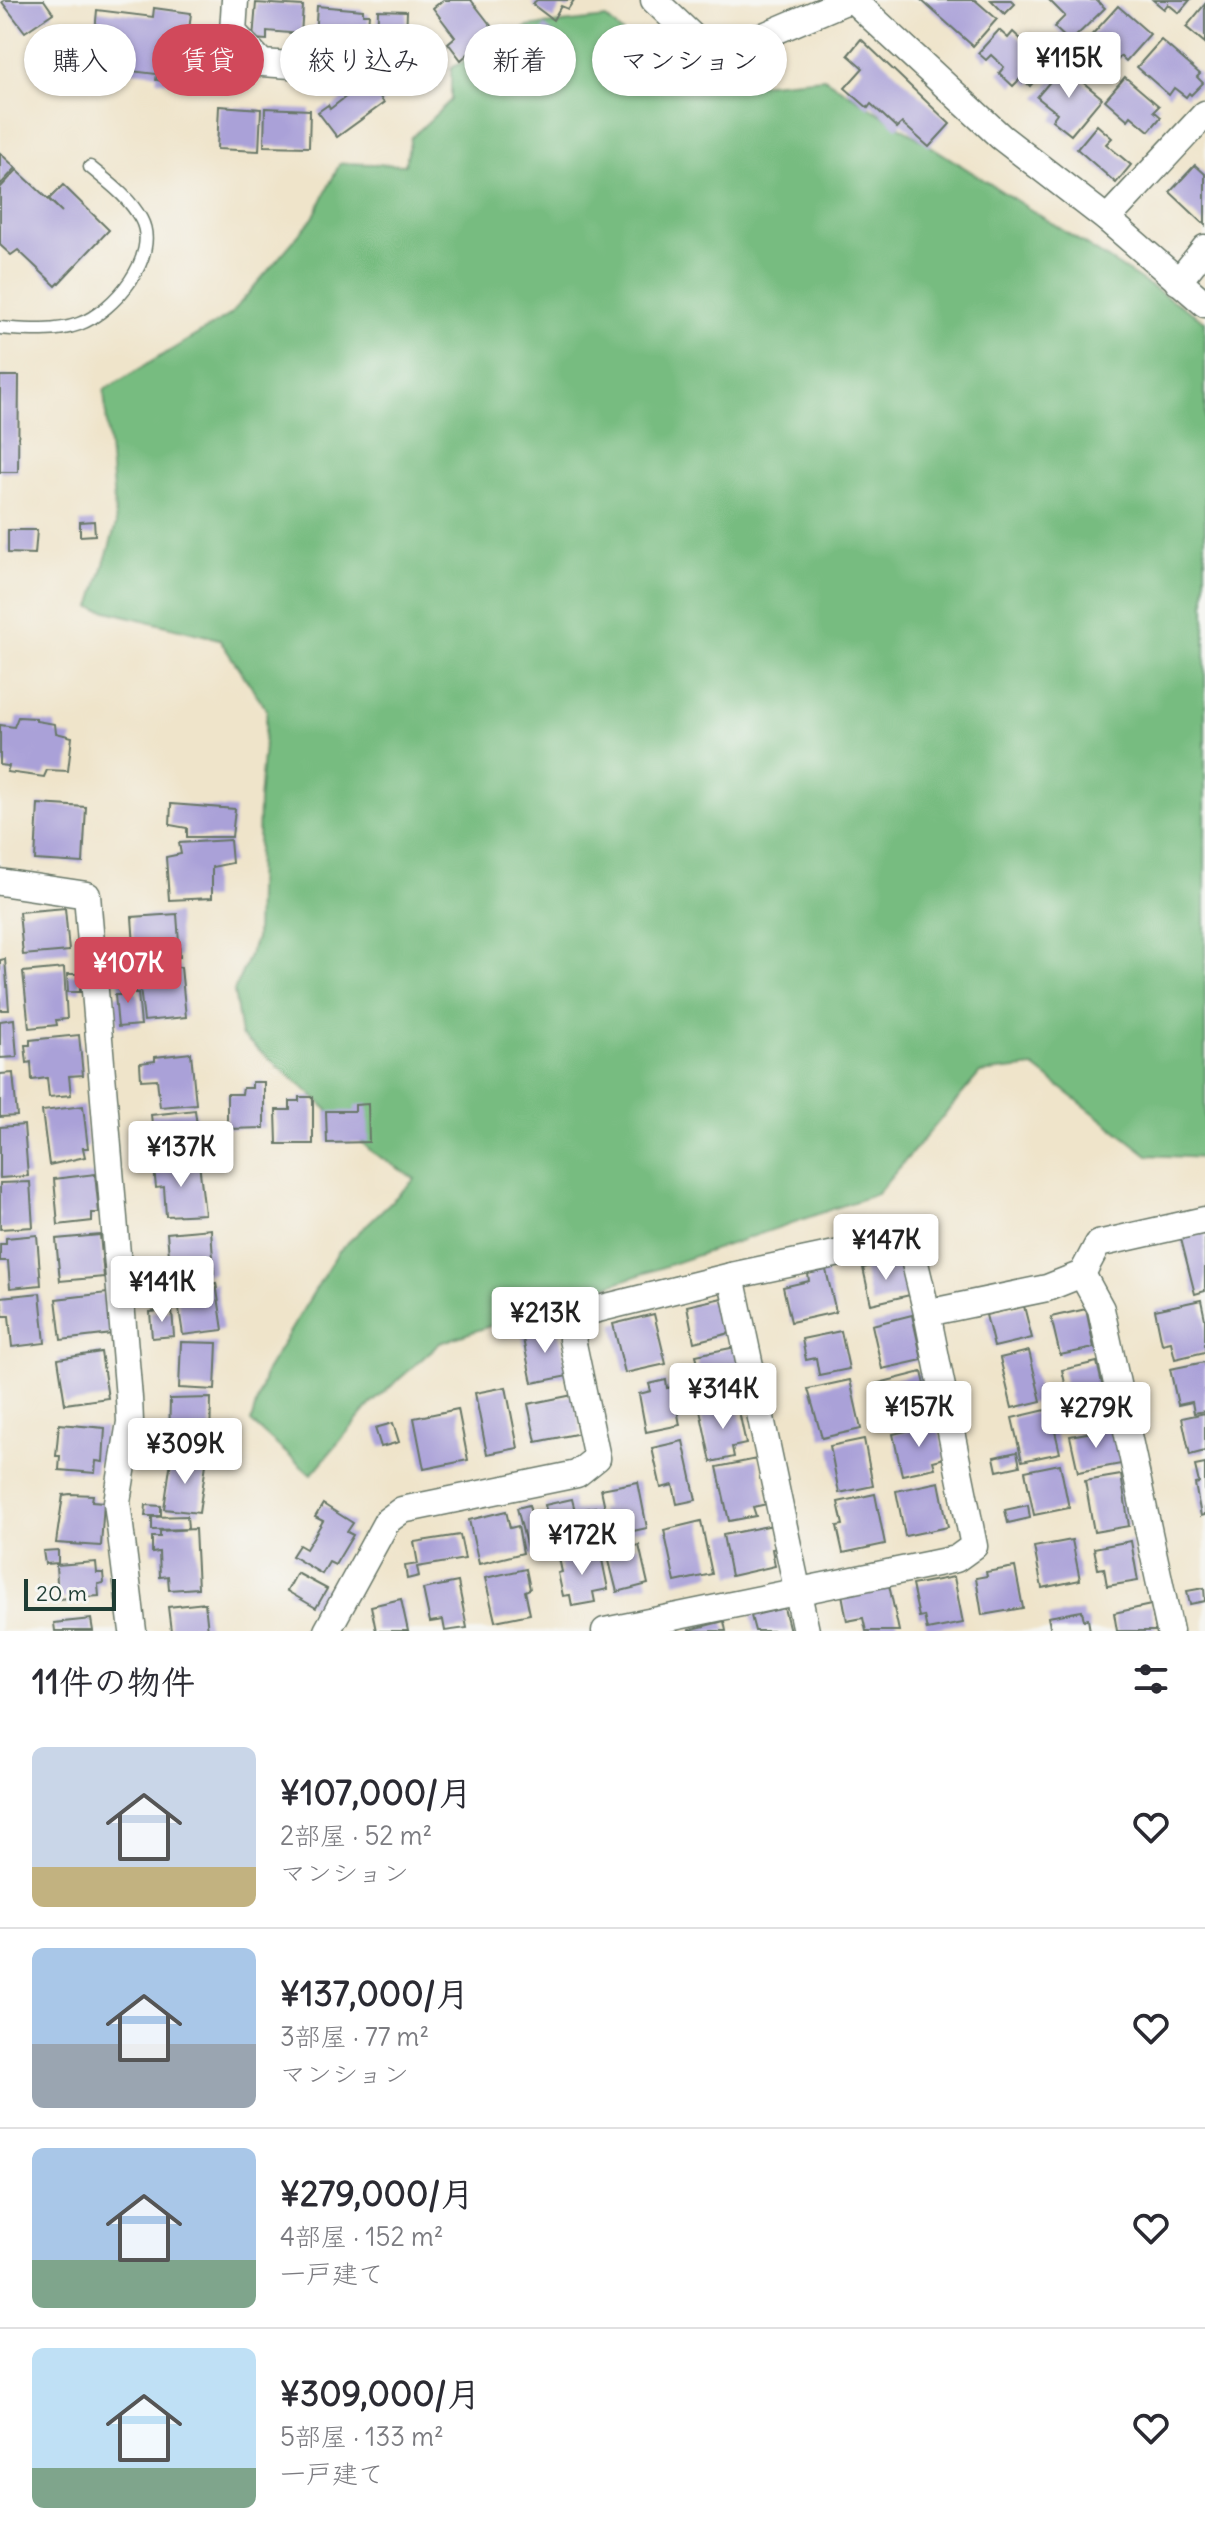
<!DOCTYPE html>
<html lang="ja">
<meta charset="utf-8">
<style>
:root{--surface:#fff;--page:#f2f2f3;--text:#2b2b33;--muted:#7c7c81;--line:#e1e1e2;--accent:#d1495b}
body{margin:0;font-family:Delius,"Klee One",sans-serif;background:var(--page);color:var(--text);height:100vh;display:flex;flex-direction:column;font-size:30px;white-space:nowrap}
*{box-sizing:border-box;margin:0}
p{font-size:26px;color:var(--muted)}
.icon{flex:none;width:44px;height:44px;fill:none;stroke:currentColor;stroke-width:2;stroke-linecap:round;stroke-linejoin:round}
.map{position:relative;height:1631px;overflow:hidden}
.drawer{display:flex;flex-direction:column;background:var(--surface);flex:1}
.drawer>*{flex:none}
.hud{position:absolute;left:24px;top:24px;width:800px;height:72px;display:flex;gap:16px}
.scale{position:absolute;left:24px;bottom:20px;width:92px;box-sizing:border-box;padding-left:8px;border:4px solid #1f3d34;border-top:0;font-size:22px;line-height:28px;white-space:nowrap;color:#1f3d34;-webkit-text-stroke:6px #f6f6f2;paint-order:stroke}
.price{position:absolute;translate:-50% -68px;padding:0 18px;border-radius:8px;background:#fff;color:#222;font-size:26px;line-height:52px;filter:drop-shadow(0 2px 4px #0008)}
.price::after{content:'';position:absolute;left:50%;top:48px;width:24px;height:18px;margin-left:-12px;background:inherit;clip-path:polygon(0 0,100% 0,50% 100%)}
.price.active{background:var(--accent);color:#fff}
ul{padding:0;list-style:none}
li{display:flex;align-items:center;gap:24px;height:200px;padding:0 32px}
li+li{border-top:2px solid var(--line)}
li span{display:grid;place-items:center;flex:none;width:224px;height:160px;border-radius:12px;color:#555}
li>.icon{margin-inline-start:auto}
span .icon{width:96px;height:96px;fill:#fffc;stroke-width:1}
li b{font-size:34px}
h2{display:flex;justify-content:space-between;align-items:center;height:96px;padding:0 32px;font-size:34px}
.tag{padding:0 28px;border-radius:36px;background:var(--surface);box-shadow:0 2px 6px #0004;font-size:28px;line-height:72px}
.tag.active{background:var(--accent);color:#fff}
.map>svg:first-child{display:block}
.forest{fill:#77bc80;stroke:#4b7c5a;stroke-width:2}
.building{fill:#aaa1d8}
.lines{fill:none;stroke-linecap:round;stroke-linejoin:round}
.lane-casing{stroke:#687768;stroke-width:15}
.street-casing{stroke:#687768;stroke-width:29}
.lane{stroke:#fff;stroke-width:12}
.street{stroke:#fff;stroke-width:26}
</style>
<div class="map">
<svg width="1205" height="1631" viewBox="0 0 1205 1631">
<rect width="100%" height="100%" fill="#f6f6f2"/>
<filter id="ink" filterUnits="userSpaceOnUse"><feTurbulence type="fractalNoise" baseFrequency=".0125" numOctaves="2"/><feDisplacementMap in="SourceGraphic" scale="16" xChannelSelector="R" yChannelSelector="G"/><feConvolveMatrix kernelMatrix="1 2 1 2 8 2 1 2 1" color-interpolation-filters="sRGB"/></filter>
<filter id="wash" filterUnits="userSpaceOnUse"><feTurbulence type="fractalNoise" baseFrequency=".006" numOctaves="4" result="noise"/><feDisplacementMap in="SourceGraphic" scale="32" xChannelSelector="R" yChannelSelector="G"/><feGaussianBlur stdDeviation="1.8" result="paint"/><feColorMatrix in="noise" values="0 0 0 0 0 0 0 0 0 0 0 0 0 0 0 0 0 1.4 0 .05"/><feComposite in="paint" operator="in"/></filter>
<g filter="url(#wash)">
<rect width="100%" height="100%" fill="#efe4ca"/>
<path class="forest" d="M606 18 662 69 733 86 824 78 1205 321V1158L1148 1155 1034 1067 980 1073 877 1194 440 1343 370 1405 311 1475 251 1422 266 1371 338 1252 415 1179 372 1152 312 1095 241 1035 234 991 256 939 259 800 267 710 219 639 91 607 116 525 104 390 230 315 313 218 340 163 405 165 411 138 451 100V68L527 27Z"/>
<g id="blocks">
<g class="building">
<path d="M5 0H44L53 13 25 32 2 2Z"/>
<path d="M443 0H471L499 36 472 57 469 53 461 60 448 43 455 37 433 8Z"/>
<path d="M537 0H574L568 9 561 6 553 20 532 4Z"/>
<path d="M921 0H975L997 19 973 46Z"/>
<path d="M991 0H1011L1015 4 1005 14Z"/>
<path d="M1049 0H1096L1105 8 1070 42 1054 27 1065 16Z"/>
<path d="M1153 0H1190L1179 13 1168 4 1164 9Z"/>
<path d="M256 3 303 6 301 34 267 31V40L253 39Z"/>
<path d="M1205 4V43L1186 27Z"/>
<path d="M317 6 363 10V14H369L367 42 358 41V45L339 43 340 40 315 38Z"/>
<path d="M1118 6 1150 34 1126 61 1121 56 1115 63 1088 39Z"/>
<path d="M154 8 191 13 183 84 156 80 157 74 123 70 122 79 91 76 97 10 153 17Z"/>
<path d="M378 10 407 11 405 61 400 60V64L377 63Z"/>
<path d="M545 26 556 35 549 47 537 39Z"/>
<path d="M999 30 1008 38 1013 32 1043 59 1038 65 1044 70 1030 86 1021 78 1013 86 999 73 1004 67 991 55 986 60 978 53Z"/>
<path d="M861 39 950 124 929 147 902 123 897 128 871 104 868 108 845 88 863 68 848 55Z"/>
<path d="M1161 40 1200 74 1197 77 1203 83 1191 95 1189 93 1186 97 1174 88 1169 95 1137 67Z"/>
<path d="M1063 66 1102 98 1071 135 1052 120 1057 113 1037 97Z"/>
<path d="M1125 77 1159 106 1154 111 1161 117 1149 131 1131 116 1128 120 1105 100Z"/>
<path d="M373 87 384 103 337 137 318 112 328 105 330 109 356 89 361 96Z"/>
<path d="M219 106 261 109 259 151 217 149Z"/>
<path d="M265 108 310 110 309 147 264 146Z"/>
<path d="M1097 125 1112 138 1106 144 1131 165 1116 183 1077 149Z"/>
<path d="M0 153 16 168 0 185Z"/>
<path d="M1195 165 1205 174V225L1170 192Z"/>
<path d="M17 170 62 212 49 199 63 185 109 230 56 286 18 250 11 255 0 245V188Z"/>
<path d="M0 376H19L18 472H0Z"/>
<path d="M94 521 95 535 80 536V522Z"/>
<path d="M8 530H37L35 554 8 553Z"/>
<path d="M18 717 36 718V721L55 724 56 733 72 737 68 771 47 770 44 777 7 772 9 766 0 765V725L14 727Z"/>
<path d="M38 804 86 807 83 863 35 860Z"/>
<path d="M171 804 235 809 232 837H187V828L170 825Z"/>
<path d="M230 840 232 863 212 867V898L169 900 166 857 181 854 179 843Z"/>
<path d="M65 908 69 951 23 955 19 912Z"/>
<path d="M177 914 180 957 135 960 132 917Z"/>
<path d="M5 959 9 1010H0V960Z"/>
<path d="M181 967 186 1017 144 1021 138 971Z"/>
<path d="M64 968 67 1019 56 1020 57 1025 29 1028 23 972Z"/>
<path d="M67 974H80V992H68Z"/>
<path d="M134 980 135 993H138L141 1025 118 1027 115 995H120L119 981Z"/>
<path d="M14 1019 17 1057 0 1058V1021Z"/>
<path d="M79 1035 83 1075 69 1076 71 1095 49 1097 47 1078 32 1080 31 1062 27 1063 25 1045H30V1040Z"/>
<path d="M191 1053 196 1104 160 1107 157 1079 141 1080 140 1063 155 1061V1057Z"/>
<path d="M13 1073 17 1116 0 1117V1074Z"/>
<path d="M252 1082H264V1128L227 1129V1094H242L243 1088H252Z"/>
<path d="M299 1097H313V1144H277L276 1110H290V1101H299Z"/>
<path d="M368 1104 369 1142 327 1143 326 1111H355V1105Z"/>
<path d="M83 1106 88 1148H83L85 1157 49 1165 42 1111Z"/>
<path d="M195 1110 201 1157 157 1163 151 1115Z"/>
<path d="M24 1125 28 1176 0 1178V1127Z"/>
<path d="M199 1163 205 1214 166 1216 164 1187 156 1188 154 1167Z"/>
<path d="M95 1174 99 1213H92V1221L58 1225 54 1179Z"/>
<path d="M30 1182 33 1227 0 1229V1183Z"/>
<path d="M211 1229 214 1273 171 1277 167 1233Z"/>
<path d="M1205 1233V1291L1195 1294 1181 1239Z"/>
<path d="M37 1235 41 1285 10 1288 8 1261H0V1244H6V1238Z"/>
<path d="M100 1235 104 1277 60 1281 56 1239Z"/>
<path d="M902 1259 910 1295 871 1304 863 1268Z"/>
<path d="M826 1270 836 1312 791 1322 783 1287 809 1281 808 1274Z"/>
<path d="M216 1283 223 1330 183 1335 176 1289Z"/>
<path d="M40 1293 45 1343 12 1347 9 1316H3L1 1297Z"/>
<path d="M107 1293 112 1334 61 1340 56 1299Z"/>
<path d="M722 1298 730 1333 694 1342 687 1306Z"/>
<path d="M1201 1300 1205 1319V1352L1175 1359 1171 1342 1162 1344 1155 1310Z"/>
<path d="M1024 1306 1032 1338 994 1347 986 1315Z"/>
<path d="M1086 1309 1094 1348 1060 1355 1051 1317Z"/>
<path d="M172 1310 174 1336 152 1338 150 1312Z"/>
<path d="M654 1314 666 1364 625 1373 613 1324Z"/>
<path d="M912 1315 922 1360 882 1369 872 1325Z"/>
<path d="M558 1327 568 1376 532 1383 522 1334Z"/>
<path d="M841 1331 849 1369 819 1375 816 1358 806 1360 802 1339Z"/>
<path d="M181 1342 217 1343 215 1390 179 1388Z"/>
<path d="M736 1347 744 1388 704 1396 696 1355Z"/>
<path d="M1029 1351 1041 1401 1012 1408 1000 1358Z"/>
<path d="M101 1352 108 1398 65 1404 58 1359Z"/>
<path d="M1097 1362 1107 1406 1072 1414 1062 1370Z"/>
<path d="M1205 1362V1411L1194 1413 1192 1402 1178 1405 1170 1369Z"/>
<path d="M922 1372 931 1410 885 1422 875 1384Z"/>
<path d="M666 1380 667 1388 673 1387 680 1425 646 1432 639 1394 651 1391 649 1384Z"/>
<path d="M850 1380 861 1429 822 1438 808 1389Z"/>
<path d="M506 1387 518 1448 487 1454 475 1393Z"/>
<path d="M573 1395 581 1433 536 1442 528 1404Z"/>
<path d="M211 1398 210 1445H169L170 1399Z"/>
<path d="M737 1402 746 1444 732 1447 734 1457 711 1462 700 1410Z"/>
<path d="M458 1409 468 1460 424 1469 414 1418Z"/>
<path d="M1050 1409 1060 1453 1022 1461 1012 1418Z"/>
<path d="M1205 1413V1451L1190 1455 1182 1418Z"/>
<path d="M393 1423 399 1442 381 1447 375 1428Z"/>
<path d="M59 1424 105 1428 103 1462 96 1461 95 1473 59 1470 60 1456H56Z"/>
<path d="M938 1424 945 1458 933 1461 935 1468 902 1475 893 1434Z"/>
<path d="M1115 1428 1121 1464 1078 1472 1070 1436Z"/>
<path d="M864 1439 873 1486 839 1493 830 1446Z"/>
<path d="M683 1441 696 1500 677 1504 673 1485 661 1488 652 1448Z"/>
<path d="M1017 1452 1020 1466 997 1471 994 1457Z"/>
<path d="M757 1459 767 1504 753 1507 756 1516 729 1521 717 1467Z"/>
<path d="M171 1460 206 1464 199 1513 164 1509Z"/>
<path d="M1060 1464 1069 1508 1034 1515 1025 1471Z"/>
<path d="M1205 1464V1515L1201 1516 1195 1484 1199 1483 1195 1466Z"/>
<path d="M1121 1475 1129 1526 1094 1532 1085 1481Z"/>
<path d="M638 1482 647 1528 606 1537 600 1509 605 1508 601 1489Z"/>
<path d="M939 1482 948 1527 905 1536 896 1491Z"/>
<path d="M70 1494 93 1495 92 1501 104 1502 101 1546 56 1543 63 1495Z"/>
<path d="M875 1494 885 1544 843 1553 837 1526 843 1525 838 1502Z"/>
<path d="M572 1499 575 1511 595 1507 601 1540 554 1549 545 1505Z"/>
<path d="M323 1504 353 1523 347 1532 353 1535 335 1565 329 1562 322 1574 292 1556 299 1545 306 1549 323 1521 315 1517Z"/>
<path d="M146 1505 161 1506V1516H145Z"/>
<path d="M529 1505 541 1554 529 1556 517 1508Z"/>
<path d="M1028 1505 1030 1518 1008 1523 1005 1510Z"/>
<path d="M506 1511 510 1528 518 1526 523 1553 479 1564 469 1520Z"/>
<path d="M187 1516 188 1529 152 1530V1517Z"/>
<path d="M701 1521 712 1574 675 1582 664 1530Z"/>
<path d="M773 1525 778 1548 772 1549 775 1566 731 1576 723 1535Z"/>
<path d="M195 1529 198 1588 169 1590 168 1576 160 1577 159 1552 152 1553V1537H160V1531Z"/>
<path d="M460 1535 465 1559 417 1567 419 1576 407 1579 405 1566 418 1564 414 1542Z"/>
<path d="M1072 1540 1080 1580 1042 1588 1034 1547Z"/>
<path d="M1131 1541 1138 1581 1107 1586 1104 1568 1098 1569 1094 1548Z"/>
<path d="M639 1545 648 1584 617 1592 607 1553Z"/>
<path d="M58 1550V1563L45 1564 43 1551Z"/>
<path d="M600 1550 608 1589 593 1592 595 1602 572 1606 570 1595 563 1596 558 1573 562 1572 559 1558Z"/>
<path d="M96 1562 97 1573H103L104 1583 98 1584 99 1596 58 1599 56 1565Z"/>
<path d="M1015 1567 1023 1608 982 1615 976 1578 987 1576 986 1572Z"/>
<path d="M526 1569 530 1589 525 1591 530 1614 495 1621 485 1578Z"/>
<path d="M297 1573 327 1589 316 1608 287 1591Z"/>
<path d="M954 1577 963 1623 927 1630 924 1616 919 1617 912 1585Z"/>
<path d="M458 1582 467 1628 445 1631 443 1620 430 1622 423 1589Z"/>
<path d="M889 1585 899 1631H866L863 1618 847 1621 842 1594Z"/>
<path d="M1204 1588 1205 1601 1190 1604 1187 1591Z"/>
<path d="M401 1599 408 1631H376L371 1606Z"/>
<path d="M205 1603 208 1631H171L168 1607Z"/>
<path d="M1151 1605 1156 1631H1117L1114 1613Z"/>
<path d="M784 1608 790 1631H755L751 1616Z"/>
<path d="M1082 1611 1084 1620 1088 1619 1090 1631H1051L1048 1617Z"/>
<path d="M91 1619 93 1631H55L54 1623Z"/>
<path d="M724 1621 726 1631H689V1630Z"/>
</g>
</g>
</g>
<g filter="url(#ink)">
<use href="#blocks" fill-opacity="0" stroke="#687768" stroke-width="2"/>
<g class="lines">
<defs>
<path id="lane" d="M0 328C26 330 54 333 79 324 113 312 161 256 141 219 129 197 109 183 90 167"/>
<g id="street">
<path d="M235 0 233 32 262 63 363 70"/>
<path d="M654 0 714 57 848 0"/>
<path d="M853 0 1001 137 1107 219 1205 304"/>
<path d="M1107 219 1205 114"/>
<path d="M1178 282 1205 248"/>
<path d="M0 882 87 895 129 1398 130 1422 117 1502 133 1631"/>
<path d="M1082 1274 1101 1309 1170 1631"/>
<path d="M731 1276 806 1631"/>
<path d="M927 1313 1047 1288 1082 1274 1098 1244 1205 1220"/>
<path d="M327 1631 387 1521 402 1510 577 1474 597 1458 572 1339 582 1313 731 1276 892 1242 913 1255 927 1313 974 1546 956 1559 605 1631"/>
</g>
</defs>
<use href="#lane" class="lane-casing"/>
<use href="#street" class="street-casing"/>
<use href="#lane" class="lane"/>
<use href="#street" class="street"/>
</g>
</g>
</svg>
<div class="scale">20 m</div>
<b class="price" style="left:1069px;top:100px">¥115K</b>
<b class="price active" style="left:128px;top:1005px">¥107K</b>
<b class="price" style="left:181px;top:1189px">¥137K</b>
<b class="price" style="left:886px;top:1282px">¥147K</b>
<b class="price" style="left:162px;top:1324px">¥141K</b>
<b class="price" style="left:545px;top:1355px">¥213K</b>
<b class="price" style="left:723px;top:1431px">¥314K</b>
<b class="price" style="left:919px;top:1449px">¥157K</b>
<b class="price" style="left:1096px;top:1450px">¥279K</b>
<b class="price" style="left:185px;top:1486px">¥309K</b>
<b class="price" style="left:582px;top:1577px">¥172K</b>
<div class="hud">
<a class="tag">購入</a>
<a class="tag active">賃貸</a>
<a class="tag">絞り込み</a>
<a class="tag">新着</a>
<a class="tag">マンション</a>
</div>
</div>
<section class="drawer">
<h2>11件の物件<svg class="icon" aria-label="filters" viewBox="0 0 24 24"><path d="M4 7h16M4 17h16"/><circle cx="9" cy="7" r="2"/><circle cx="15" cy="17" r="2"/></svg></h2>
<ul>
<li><span style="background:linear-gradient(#c9d6e8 75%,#c2b280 0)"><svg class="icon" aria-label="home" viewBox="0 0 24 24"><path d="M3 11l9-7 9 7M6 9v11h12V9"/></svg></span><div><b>¥107,000/月</b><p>2部屋 · 52 m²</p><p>マンション</p></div><svg class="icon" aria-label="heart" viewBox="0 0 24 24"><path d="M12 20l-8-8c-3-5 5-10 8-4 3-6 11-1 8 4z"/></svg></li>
<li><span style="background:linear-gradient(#a9c7e8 60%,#9aa5b1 0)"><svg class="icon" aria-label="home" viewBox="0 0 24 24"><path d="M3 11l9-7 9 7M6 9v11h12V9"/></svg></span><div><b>¥137,000/月</b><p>3部屋 · 77 m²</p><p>マンション</p></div><svg class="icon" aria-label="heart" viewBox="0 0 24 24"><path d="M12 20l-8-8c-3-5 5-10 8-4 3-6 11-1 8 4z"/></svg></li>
<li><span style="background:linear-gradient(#a9c7e8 70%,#7fa58c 0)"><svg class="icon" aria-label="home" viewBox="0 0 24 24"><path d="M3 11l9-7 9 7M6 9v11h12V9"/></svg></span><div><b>¥279,000/月</b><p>4部屋 · 152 m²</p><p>一戸建て</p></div><svg class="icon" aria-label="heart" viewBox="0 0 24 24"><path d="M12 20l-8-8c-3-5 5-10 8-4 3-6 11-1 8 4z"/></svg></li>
<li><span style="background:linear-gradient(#bfe0f5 75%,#7fa58c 0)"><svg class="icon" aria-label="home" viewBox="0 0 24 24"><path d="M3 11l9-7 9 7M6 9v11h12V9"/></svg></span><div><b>¥309,000/月</b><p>5部屋 · 133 m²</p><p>一戸建て</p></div><svg class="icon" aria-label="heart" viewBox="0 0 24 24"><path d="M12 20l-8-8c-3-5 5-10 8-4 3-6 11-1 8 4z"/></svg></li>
</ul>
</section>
